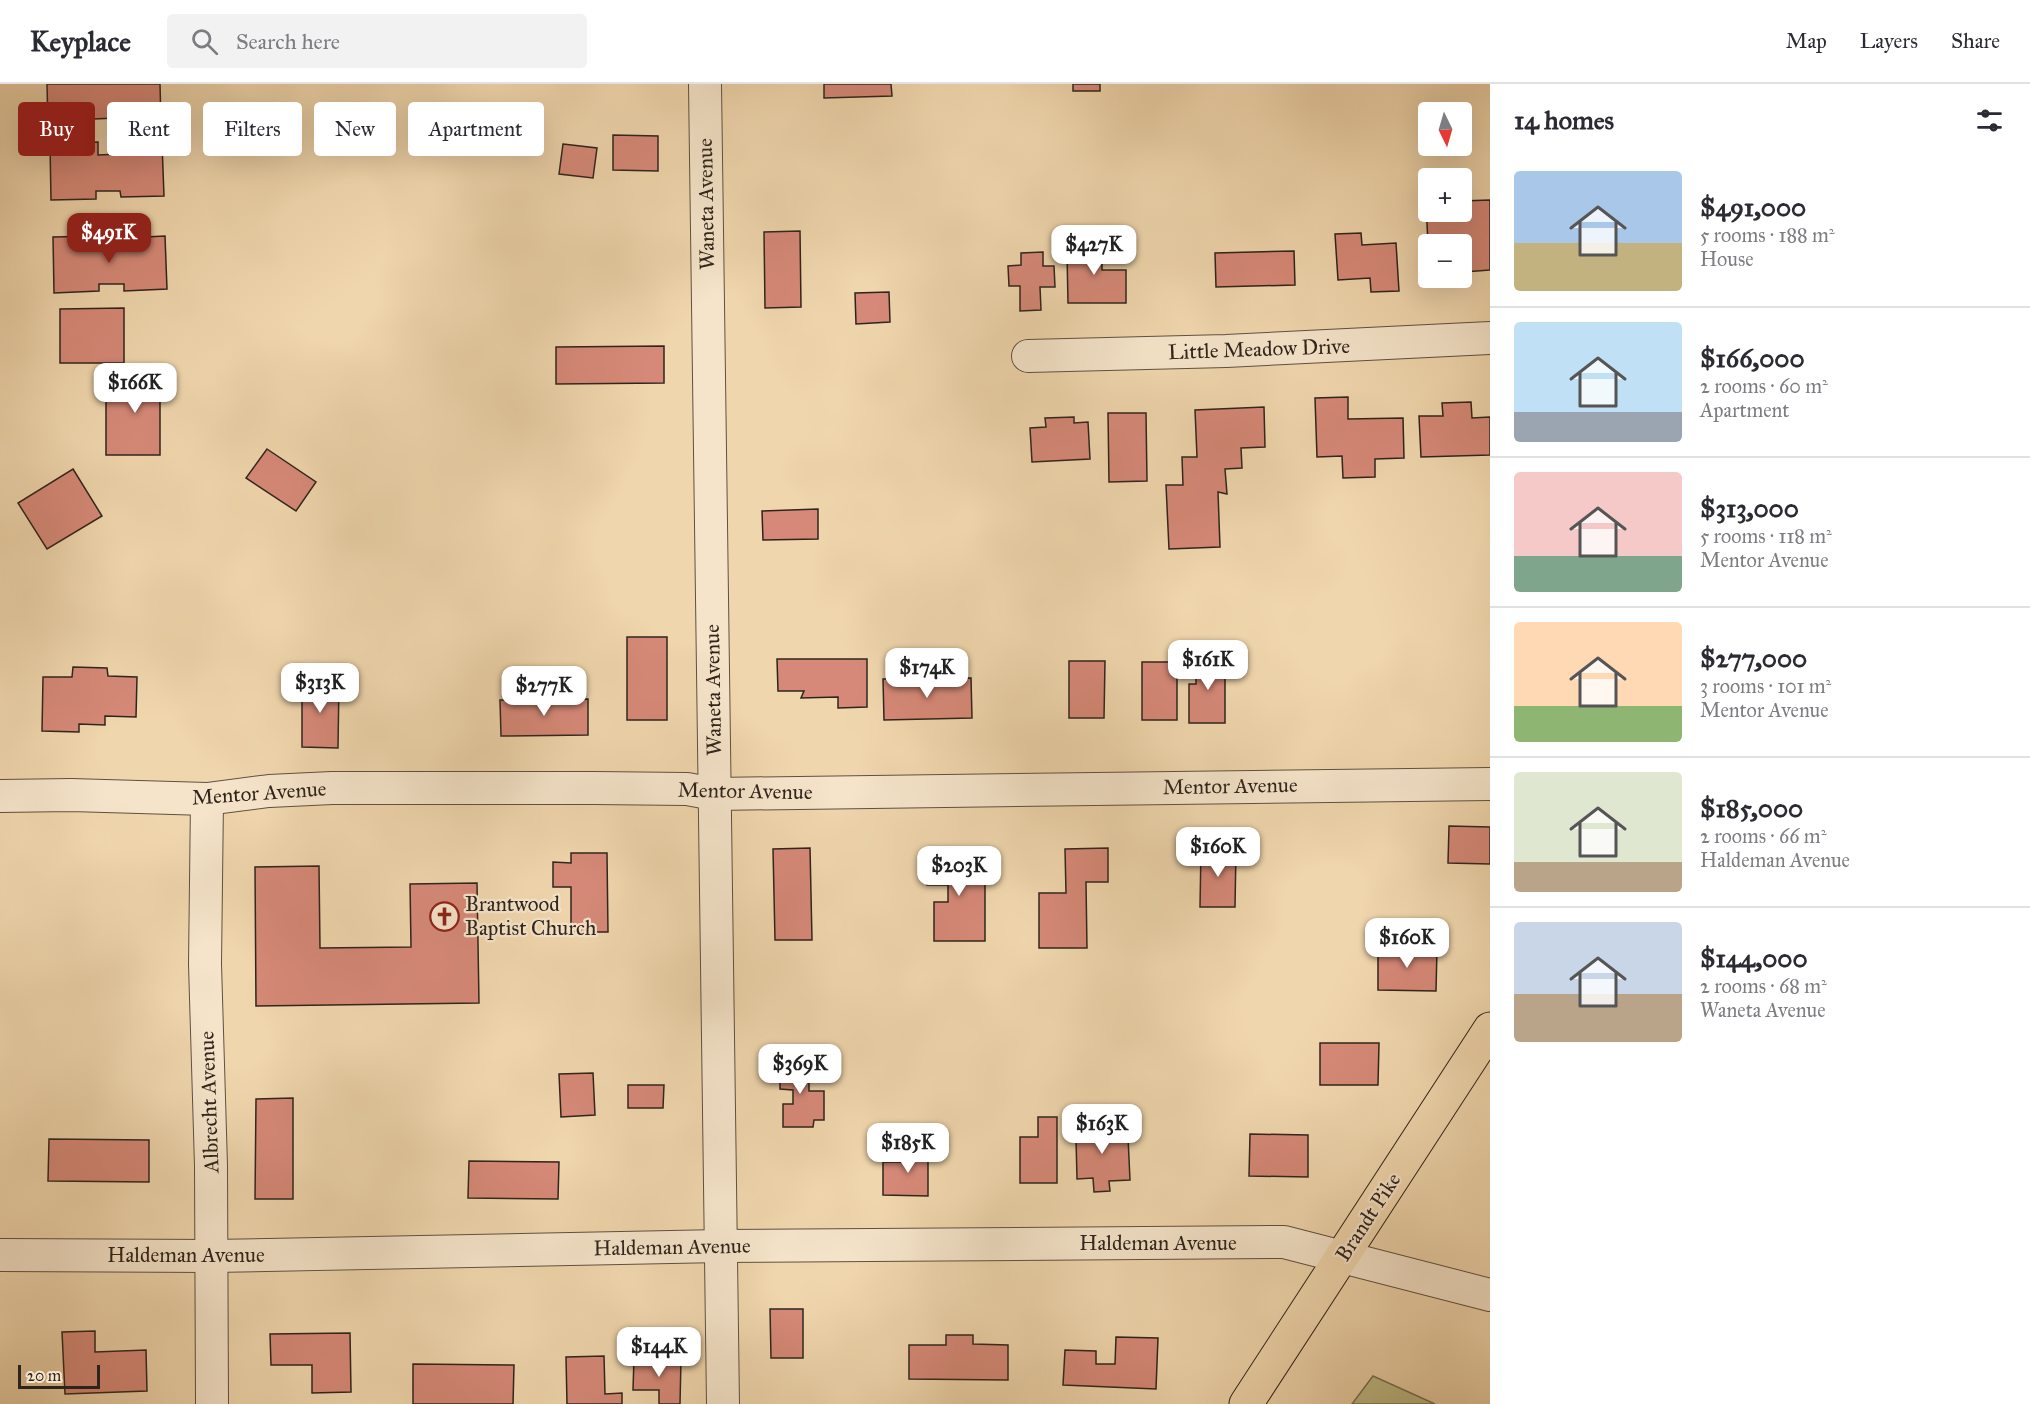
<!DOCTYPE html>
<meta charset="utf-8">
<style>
:root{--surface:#fff;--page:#f2f2f3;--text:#2b2b33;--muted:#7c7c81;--line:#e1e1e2;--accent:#8f2418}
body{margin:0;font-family:"IM FELL Great Primer",serif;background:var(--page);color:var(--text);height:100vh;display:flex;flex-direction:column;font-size:22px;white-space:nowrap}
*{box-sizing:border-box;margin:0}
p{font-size:20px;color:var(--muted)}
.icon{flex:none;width:33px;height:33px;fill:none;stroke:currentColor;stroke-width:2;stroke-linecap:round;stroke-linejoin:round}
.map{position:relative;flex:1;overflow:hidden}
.side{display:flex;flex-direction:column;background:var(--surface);width:540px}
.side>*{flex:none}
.banner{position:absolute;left:18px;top:18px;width:570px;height:54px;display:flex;gap:12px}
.needle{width:39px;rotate:175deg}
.buttons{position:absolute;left:1418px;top:18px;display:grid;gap:12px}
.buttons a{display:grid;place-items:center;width:54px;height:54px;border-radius:6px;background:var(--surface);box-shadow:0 6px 24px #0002;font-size:30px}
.scale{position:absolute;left:18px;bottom:15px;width:82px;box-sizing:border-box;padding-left:6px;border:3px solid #2f241c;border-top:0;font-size:16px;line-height:21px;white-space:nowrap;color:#2f241c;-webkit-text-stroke:4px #f5e4ca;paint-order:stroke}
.price{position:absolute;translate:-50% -51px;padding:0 14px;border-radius:12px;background:#fff;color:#222;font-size:20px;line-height:39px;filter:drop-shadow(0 2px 3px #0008)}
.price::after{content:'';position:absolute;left:50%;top:36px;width:18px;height:14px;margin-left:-9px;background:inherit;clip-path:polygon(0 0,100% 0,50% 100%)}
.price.on{background:var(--accent);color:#fff}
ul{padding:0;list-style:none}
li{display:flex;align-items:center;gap:18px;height:150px;padding:0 24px}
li+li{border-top:2px solid var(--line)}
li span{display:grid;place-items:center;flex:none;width:168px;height:120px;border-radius:6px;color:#555}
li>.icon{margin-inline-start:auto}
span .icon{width:72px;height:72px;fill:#fffc;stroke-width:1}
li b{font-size:26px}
h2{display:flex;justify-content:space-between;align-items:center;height:72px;padding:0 24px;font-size:26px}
.tag{padding:0 21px;border-radius:6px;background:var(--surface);box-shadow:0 6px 24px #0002;font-size:21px;line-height:54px}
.tag.on{background:var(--accent);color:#fff}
header{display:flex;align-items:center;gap:36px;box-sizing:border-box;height:84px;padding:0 30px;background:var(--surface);border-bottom:2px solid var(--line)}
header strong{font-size:28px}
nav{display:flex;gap:33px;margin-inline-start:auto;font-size:21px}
.search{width:420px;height:54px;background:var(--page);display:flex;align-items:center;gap:15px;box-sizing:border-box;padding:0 21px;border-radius:6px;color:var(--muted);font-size:22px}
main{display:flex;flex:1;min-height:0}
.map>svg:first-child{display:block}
.green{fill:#bebd86;stroke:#767051;stroke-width:1.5}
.building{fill:#d68978;stroke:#2f241c;stroke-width:1.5}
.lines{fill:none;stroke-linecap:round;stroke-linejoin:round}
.minor-casing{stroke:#5f5040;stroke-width:34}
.major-casing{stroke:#2f241c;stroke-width:35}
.minor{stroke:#f5e4ca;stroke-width:32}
.major{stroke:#f0d6ad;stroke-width:33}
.labels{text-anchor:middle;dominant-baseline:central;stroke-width:4.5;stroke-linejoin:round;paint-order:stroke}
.street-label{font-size:21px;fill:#2f241c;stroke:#f5e4ca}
.poi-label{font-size:21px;fill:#2f241c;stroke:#f5e4ca;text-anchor:start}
</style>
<header>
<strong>Keyplace</strong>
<div class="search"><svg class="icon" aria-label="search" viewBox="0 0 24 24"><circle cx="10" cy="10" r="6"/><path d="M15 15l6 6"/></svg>Search here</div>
<nav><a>Map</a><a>Layers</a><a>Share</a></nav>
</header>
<main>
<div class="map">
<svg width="1490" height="1320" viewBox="0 0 1490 1320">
<rect width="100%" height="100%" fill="#f0d6ad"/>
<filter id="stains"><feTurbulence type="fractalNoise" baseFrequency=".00333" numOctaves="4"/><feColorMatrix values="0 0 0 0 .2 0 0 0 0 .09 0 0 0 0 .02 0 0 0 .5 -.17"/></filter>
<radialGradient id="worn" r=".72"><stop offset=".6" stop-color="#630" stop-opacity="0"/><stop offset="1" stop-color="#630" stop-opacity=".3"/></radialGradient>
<path class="green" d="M1373 1292 1435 1320H1352Z"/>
<g class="building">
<path d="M47 0H160L161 40 117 41V34L93 35V42L48 43Z"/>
<path d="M824 0H891L892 12 824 14Z"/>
<rect x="1073" y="0" width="27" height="7"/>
<path d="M613 51 658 52V87L613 86Z"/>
<path d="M98 58V71L121 70V61L162 59 164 112 121 113 120 107H96V115L51 116 50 60Z"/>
<path d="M563 60 597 64 593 94 559 90Z"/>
<path d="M1490 116V186L1464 188 1461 160H1428L1426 119H1428V128H1461V117Z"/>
<path d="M800 147 801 223 765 224 764 148Z"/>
<path d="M1361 149 1362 161 1396 159 1399 207 1371 208 1370 194 1338 196 1335 150Z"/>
<path d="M1082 151H1102V186H1126V219H1068L1067 169H1082Z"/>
<path d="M101 152V164L125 163 124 154 165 152 167 205 124 207V200H99V207L54 209 53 153Z"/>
<path d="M1294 167 1295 201 1216 203 1215 169Z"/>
<path d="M1043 168V182H1054L1055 203H1040L1041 226 1020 227V202H1009L1008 182 1021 181V169Z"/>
<path d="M889 208 890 238 856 240 855 209Z"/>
<path d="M124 224V279H60V225Z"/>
<path d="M664 262V299L556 300V263Z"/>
<path d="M129 281H160V371H106V307H129Z"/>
<path d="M1348 313V335L1403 334 1404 374 1375 375V393L1343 394 1342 372 1317 373 1315 314Z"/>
<path d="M1471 318 1472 334 1490 333V371L1421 373 1419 332H1443L1442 319Z"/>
<path d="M1264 323 1265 363 1241 364 1242 384 1225 385 1227 410 1218 408 1220 463 1169 465 1166 401H1183L1182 373H1197L1195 326Z"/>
<path d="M1108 329H1146L1147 397 1109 398Z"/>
<path d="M1074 333V339L1088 338 1090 375 1032 378 1030 344 1046 343 1045 334Z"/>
<path d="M267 365 316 398 296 427 246 394Z"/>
<path d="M73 385 102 432 47 465 18 419Z"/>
<path d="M818 425V455L763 456 762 427Z"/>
<rect x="627" y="553" width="40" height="83"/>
<path d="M1196 572H1225V639H1189V600H1196Z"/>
<path d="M777 575H867V623L838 624V613L801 614 804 607H778Z"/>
<path d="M1069 577H1105L1104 634H1069Z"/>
<rect x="1142" y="578" width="35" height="58"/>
<path d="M73 583 107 584 108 592 137 593 136 633 105 632V641L79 640V648L42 647 43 593H72Z"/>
<path d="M971 594 972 634 884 636 883 595Z"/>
<path d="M302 597 339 598 338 664 302 663Z"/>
<path d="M588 615V651L501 652 500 616Z"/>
<path d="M1449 742 1490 743V780L1448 779Z"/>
<path d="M810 764 812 856H775L773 765Z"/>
<path d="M1108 764V798H1086L1087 864H1039V809H1066L1065 765Z"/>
<path d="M1201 765 1236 766 1235 823H1200Z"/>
<path d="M571 769H607L608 848H571V803H553V778L571 779Z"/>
<path d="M927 772H985V857H934V818H948V801H927Z"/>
<path d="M319 782 320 864 411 863 410 800 477 799 479 919 256 922 255 783Z"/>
<path d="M1378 864 1437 865 1436 907 1378 906Z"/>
<path d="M1320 959H1379L1378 1001H1320Z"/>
<path d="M780 975H809V1007H824V1036H814L813 1043H783V1020H793V1006L780 1005Z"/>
<path d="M593 989 595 1031 561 1033 559 990Z"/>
<path d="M628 1001H664L663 1024H628Z"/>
<path d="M293 1014V1115H255L256 1015Z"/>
<path d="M1038 1033H1057V1099H1020V1053H1038Z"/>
<path d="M1113 1035 1114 1053H1128L1130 1096 1109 1097 1110 1107 1094 1108 1093 1094 1077 1095 1076 1055H1085V1036Z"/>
<path d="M1250 1050 1308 1051V1093L1249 1092Z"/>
<path d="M49 1055 149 1056V1098L48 1097Z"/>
<path d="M908 1060H928V1112L883 1111V1078H908Z"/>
<path d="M469 1077 559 1078 558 1115 468 1114Z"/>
<path d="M770 1225H803V1274H771Z"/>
<path d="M95 1247V1268L146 1266 147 1307 65 1310 62 1248Z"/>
<path d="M350 1249 351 1308 312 1309V1281H271L270 1250Z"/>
<path d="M946 1251H973V1260L1008 1261V1296L909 1295V1261H946Z"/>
<path d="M1116 1253 1158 1254 1156 1305 1063 1301 1065 1266 1096 1267V1280H1115Z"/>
<path d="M604 1272 605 1310 622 1309V1320H567L566 1273Z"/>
<path d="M634 1274 681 1275 680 1320H659V1306H633Z"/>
<path d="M413 1280 514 1281 513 1320H413Z"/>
</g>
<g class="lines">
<defs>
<g id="minor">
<path d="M705 0 723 1320"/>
<path d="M1028 272 1226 267 1490 254"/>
<path d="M0 712 71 711 207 715 269 707 332 704H594L687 705 714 710 1490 700"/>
<path d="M207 715 205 880 211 1082 212 1320"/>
<path d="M0 1171 212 1172 721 1162 1284 1158 1490 1211"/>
</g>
<path id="major" d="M1246 1320 1490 945"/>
</defs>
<use href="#minor" class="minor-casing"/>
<use href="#major" class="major-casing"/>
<use href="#minor" class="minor"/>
<use href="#major" class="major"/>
</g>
<defs>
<symbol id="church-ring" viewBox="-11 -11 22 22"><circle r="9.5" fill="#f5e4ca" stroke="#8f2418" stroke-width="1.5"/><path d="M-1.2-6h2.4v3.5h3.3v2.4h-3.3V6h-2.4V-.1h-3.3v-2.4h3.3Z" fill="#8f2418"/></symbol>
</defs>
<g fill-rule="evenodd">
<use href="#church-ring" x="428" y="816" width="33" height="33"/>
</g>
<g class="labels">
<g class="street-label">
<text transform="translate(706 120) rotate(-91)">Waneta Avenue</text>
<text transform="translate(1259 265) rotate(-2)">Little Meadow Drive</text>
<text transform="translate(713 606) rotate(-91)">Waneta Avenue</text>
<text transform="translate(1230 702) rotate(-1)">Mentor Avenue</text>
<text transform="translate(745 707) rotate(1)">Mentor Avenue</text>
<text transform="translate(259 709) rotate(-4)">Mentor Avenue</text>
<text transform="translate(209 1018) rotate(-92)">Albrecht Avenue</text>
<text transform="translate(1368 1133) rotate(-57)">Brandt Pike</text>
<text x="1158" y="1159">Haldeman Avenue</text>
<text transform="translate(672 1163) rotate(-1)">Haldeman Avenue</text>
<text x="186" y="1171">Haldeman Avenue</text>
</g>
<g class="poi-label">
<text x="465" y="820">Brantwood<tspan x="465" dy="24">Baptist Church</tspan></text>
</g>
</g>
<rect width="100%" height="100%" filter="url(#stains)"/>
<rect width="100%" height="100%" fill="url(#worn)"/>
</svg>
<div class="buttons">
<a><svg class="needle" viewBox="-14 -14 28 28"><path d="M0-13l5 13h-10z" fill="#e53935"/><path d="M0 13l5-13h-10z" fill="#7c7c81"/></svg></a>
<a>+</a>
<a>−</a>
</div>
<div class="scale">20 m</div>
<b class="price on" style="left:109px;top:180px">$491K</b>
<b class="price" style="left:1094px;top:192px">$427K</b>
<b class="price" style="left:135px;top:330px">$166K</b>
<b class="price" style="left:1208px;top:607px">$161K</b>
<b class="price" style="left:927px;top:615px">$174K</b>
<b class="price" style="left:320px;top:630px">$313K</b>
<b class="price" style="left:544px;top:633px">$277K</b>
<b class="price" style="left:1218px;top:794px">$160K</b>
<b class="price" style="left:959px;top:813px">$203K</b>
<b class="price" style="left:1407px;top:885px">$160K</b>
<b class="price" style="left:800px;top:1011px">$369K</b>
<b class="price" style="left:1102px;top:1071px">$163K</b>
<b class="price" style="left:908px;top:1090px">$185K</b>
<b class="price" style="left:659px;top:1294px">$144K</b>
<div class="banner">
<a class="tag on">Buy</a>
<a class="tag">Rent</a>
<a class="tag">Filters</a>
<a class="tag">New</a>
<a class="tag">Apartment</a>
</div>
</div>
<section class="side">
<h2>14 homes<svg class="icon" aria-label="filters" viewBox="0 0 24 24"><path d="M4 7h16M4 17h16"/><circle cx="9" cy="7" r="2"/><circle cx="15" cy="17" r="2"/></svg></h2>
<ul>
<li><span style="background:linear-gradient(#a9c7e8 60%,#c2b280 0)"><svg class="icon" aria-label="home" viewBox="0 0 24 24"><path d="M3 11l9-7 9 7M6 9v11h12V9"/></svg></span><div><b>$491,000</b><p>5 rooms · 188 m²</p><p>House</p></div></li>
<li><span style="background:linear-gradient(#bfe0f5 75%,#9aa5b1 0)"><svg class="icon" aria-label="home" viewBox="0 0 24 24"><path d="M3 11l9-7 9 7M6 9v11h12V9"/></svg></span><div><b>$166,000</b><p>2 rooms · 60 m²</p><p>Apartment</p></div></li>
<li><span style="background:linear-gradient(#f6c9c9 70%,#7fa58c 0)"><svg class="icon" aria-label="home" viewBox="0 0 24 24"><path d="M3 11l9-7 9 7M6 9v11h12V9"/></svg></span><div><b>$313,000</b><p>5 rooms · 118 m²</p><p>Mentor Avenue</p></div></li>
<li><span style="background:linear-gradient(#ffd9b3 70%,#8fb573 0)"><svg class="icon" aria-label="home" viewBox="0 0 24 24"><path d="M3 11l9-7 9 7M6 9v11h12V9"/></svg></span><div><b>$277,000</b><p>3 rooms · 101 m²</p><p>Mentor Avenue</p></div></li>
<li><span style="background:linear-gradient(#dfe7d0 75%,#b9a48a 0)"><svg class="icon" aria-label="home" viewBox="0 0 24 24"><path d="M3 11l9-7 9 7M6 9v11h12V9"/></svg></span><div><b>$185,000</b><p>2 rooms · 66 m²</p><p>Haldeman Avenue</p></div></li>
<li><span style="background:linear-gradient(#c9d6e8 60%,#b9a48a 0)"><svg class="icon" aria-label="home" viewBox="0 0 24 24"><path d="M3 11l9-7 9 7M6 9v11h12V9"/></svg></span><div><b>$144,000</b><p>2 rooms · 68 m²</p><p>Waneta Avenue</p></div></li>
</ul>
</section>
</main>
